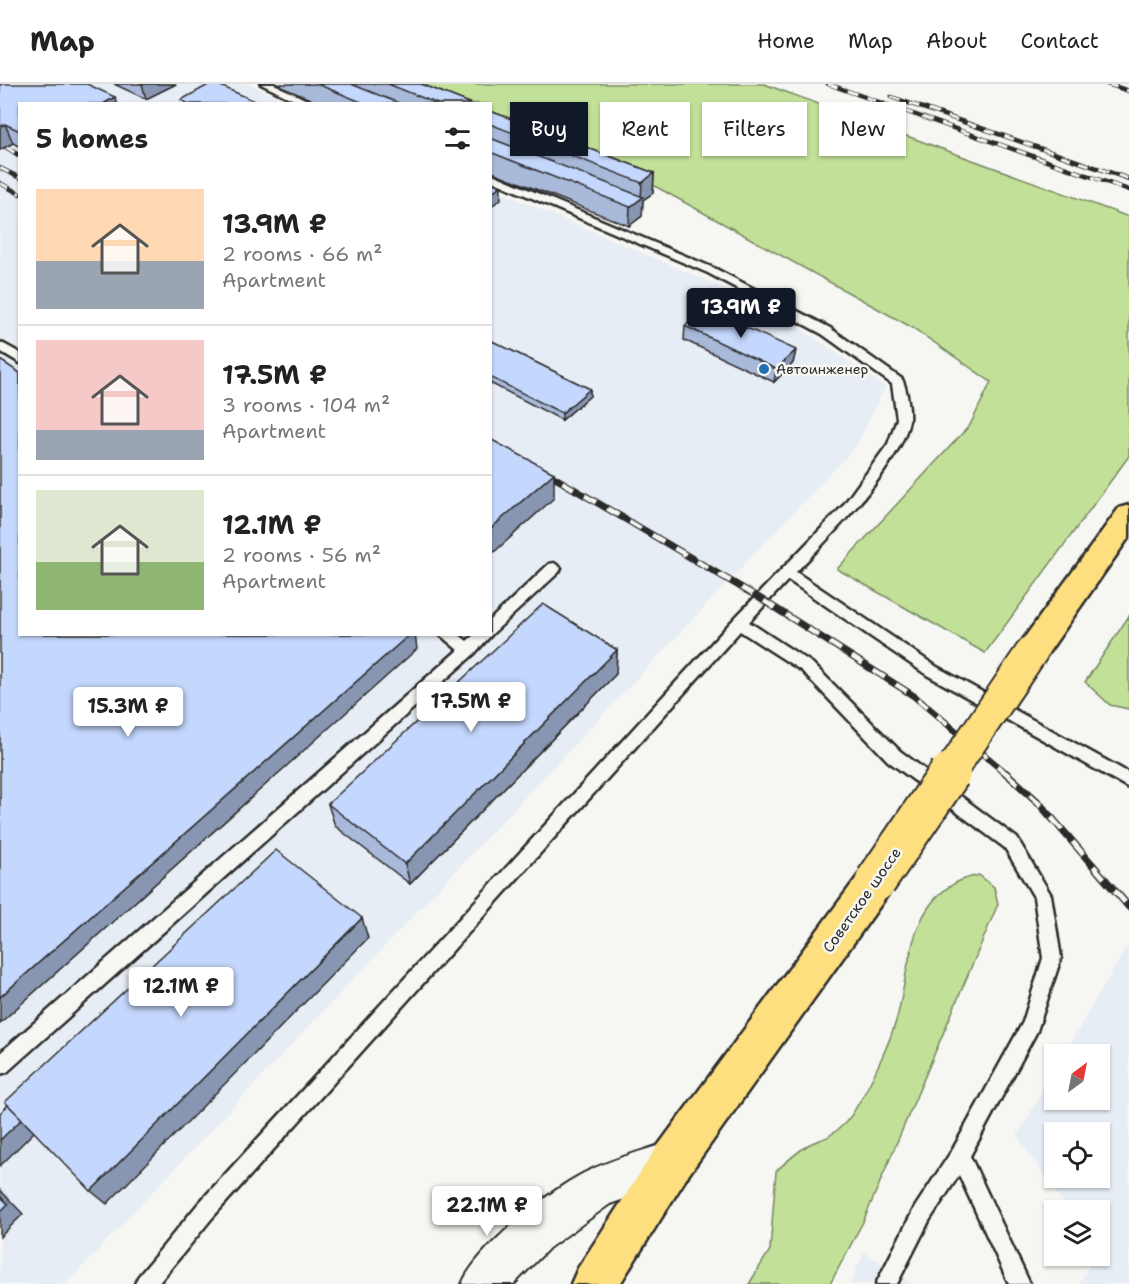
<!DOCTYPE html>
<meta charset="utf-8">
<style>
:root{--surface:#fff;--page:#f2f2f2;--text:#222;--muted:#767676;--line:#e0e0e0;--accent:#111827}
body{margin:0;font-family:"Shantell Sans",sans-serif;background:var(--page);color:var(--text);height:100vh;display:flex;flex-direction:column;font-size:22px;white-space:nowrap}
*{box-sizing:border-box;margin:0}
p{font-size:20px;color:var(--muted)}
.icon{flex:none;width:33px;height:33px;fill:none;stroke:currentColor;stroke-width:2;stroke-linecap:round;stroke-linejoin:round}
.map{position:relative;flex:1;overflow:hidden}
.panel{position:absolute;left:18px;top:18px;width:474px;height:534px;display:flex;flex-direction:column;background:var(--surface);border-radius:0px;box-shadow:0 2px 4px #0004}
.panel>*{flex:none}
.guide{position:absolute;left:510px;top:18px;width:528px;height:54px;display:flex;gap:12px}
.needle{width:39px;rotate:32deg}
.buttons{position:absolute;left:1044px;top:960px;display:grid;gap:12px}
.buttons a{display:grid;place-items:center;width:66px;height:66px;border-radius:0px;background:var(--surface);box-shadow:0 2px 4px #0004;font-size:30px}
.price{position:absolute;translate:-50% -51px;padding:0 14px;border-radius:6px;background:#fff;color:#222;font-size:20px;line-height:39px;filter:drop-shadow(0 2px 3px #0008)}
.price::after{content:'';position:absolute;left:50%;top:36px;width:18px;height:14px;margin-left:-9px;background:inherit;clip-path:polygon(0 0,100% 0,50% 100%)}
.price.active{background:var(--accent);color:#fff}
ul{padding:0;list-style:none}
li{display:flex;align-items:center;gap:18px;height:150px;padding:0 18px}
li+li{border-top:2px solid var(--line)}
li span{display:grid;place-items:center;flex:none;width:168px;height:120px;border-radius:0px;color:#555}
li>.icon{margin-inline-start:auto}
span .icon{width:72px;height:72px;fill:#fffc;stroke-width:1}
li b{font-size:26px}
h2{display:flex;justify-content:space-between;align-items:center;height:72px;padding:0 18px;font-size:26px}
.pill{padding:0 21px;border-radius:0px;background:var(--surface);box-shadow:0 2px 4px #0004;font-size:21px;line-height:54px}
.pill.active{background:var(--accent);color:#fff}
header{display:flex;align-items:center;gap:36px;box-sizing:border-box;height:84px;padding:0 30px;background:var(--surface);border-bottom:2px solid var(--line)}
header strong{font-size:28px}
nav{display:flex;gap:33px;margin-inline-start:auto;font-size:21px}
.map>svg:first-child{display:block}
.built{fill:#e7edf5;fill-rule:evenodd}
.green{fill:#c2e098;stroke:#768662;stroke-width:1.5}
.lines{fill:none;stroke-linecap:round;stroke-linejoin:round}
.service-casing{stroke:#2b2b2b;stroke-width:5}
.minor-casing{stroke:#2b2b2b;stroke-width:4}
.primary-casing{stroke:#2b2b2b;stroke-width:5}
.service{fill:#f6f6f2;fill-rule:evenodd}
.minor{fill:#f6f6f2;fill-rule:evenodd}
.primary{fill:#fddf80;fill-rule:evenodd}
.rail-far2-casing{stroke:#2b2b2b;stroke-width:4.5}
.rail-far1-casing{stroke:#2b2b2b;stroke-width:7}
.rail-casing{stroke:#2b2b2b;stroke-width:8}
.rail-far2{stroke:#f6f6f2;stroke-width:3;stroke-dasharray:10;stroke-linecap:butt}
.rail-far1{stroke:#f6f6f2;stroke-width:4.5;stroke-dasharray:13;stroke-linecap:butt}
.rail{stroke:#f6f6f2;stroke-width:5;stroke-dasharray:16;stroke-linecap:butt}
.primary-bridge-far1-casing{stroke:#2b2b2b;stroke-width:35;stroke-linecap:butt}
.primary-bridge-casing{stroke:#2b2b2b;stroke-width:44;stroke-linecap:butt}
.primary-bridge-far1{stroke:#fddf80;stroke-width:31}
.primary-bridge{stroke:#fddf80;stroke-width:40}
.wall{fill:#a9b9da;stroke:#2b2b2b;stroke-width:1.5}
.shaded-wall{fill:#8996b1;stroke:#2b2b2b;stroke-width:1.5}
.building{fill:#c4d7fd;stroke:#2b2b2b;stroke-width:1.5}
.poi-dot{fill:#1f6fb2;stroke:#f6f6f2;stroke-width:2}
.labels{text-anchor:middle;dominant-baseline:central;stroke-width:5;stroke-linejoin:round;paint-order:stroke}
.far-poi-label{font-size:14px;fill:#2b2b2b;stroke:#f6f6f2;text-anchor:start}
.street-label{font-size:15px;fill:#2b2b2b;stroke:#f6f6f2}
</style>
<header>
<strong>Map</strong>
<nav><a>Home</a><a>Map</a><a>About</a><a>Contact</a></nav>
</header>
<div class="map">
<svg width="1129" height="1200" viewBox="0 0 1129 1200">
<rect width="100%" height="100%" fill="#f6f6f2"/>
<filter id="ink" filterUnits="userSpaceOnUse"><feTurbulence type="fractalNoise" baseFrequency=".0167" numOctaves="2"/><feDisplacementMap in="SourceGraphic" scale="12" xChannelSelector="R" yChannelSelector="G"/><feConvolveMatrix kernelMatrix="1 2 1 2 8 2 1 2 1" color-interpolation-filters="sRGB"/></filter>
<g filter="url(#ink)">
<g class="built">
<path d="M0 0H248L293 19 20 20V550H490L491 104 773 225 885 303 856 362 66 1200H0Z"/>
<path d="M1126 864 1129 867V1200H1079L1094 1172H1100V1126H1068L1017 1052 1054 987V1016H1100V970H1064ZM1054 1048H1100V1094H1054Z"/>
<path d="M864 1168 892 1186 912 1200H850Z"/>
</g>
<g class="green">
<path d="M408 0H764L1129 133V372L985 569 837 485 970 341 991 298 913 244 651 100 491 34 490 20 455 19Z"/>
<path d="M1129 532V625L1110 621 1085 598Z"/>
<path d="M979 791 994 803 998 820 864 1136 830 1200H749L770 1166 776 1087C786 1078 797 1068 808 1061 814 1057 823 1056 829 1052 840 1045 851 1034 857 1022 870 1002 892 954 898 930 911 876 910 804 979 791Z"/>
</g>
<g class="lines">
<defs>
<g id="service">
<path d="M261 0H274L315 20H302Z"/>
<path d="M490 89 716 185 830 244 902 295C907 305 910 326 909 336 902 380 828 455 796 488L937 583 1129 689V704L927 591 788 496 749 538 812 579 900 667 1017 754 1051 811 1061 874 1037 947 970 1072 1030 1200H1009L959 1091 929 1137 897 1200H876L915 1123 953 1065 1023 938 1043 874 1034 813 1005 764 888 677 802 587 740 547 212 1134 158 1200H135L138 1193 198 1120 734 535 842 423 888 360 897 335 892 300 822 250 708 189 490 96Z"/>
<path d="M0 258 20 269V279L0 267Z"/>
<path d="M554 479 561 484 559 488 492 550 474 570 7 988 0 990V969L458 566 439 550H458L467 557 475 550H490V536L549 480Z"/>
</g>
<path id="minor" d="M672 1057 687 1063 693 1078 687 1093 610 1120 549 1164 514 1200H462C477 1164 549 1107 584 1089 611 1075 643 1067 672 1057Z"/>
<g id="primary">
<path d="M1129 421V453L1044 575 1033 579 1022 575 1017 566 1022 557 1119 424Z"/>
<path d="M876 780 889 785 895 797 889 809 687 1093 620 1200H571L578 1184 657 1063 863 785Z"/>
</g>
</defs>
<use href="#service" class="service-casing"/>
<use href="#minor" class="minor-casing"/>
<use href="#primary" class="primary-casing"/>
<use href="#service" class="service"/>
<use href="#minor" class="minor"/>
<use href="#primary" class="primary"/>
<defs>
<g id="rail-far2">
<path d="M828 0 1129 106"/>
<path d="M1107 0 1129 7"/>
<path d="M891 13 1129 95"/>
<path d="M6 63 20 72"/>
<path d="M0 84 20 94"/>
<path d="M0 99 20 110"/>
</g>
<path id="rail-far1" d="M540 385 761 515 914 612 1007 690"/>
<path id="rail" d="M1006 689 1038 718 1129 823"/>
</defs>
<use href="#rail-far2" class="rail-far2-casing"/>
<use href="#rail-far1" class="rail-far1-casing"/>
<use href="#rail" class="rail-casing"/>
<use href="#rail-far2" class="rail-far2"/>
<use href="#rail-far1" class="rail-far1"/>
<use href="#rail" class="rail"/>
<defs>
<path id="primary-bridge-far1" d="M949 690 1033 566"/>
<path id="primary-bridge" d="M876 797 950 689"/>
</defs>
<use href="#primary-bridge-far1" class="primary-bridge-far1-casing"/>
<use href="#primary-bridge" class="primary-bridge-casing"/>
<use href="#primary-bridge-far1" class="primary-bridge-far1"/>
<use href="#primary-bridge" class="primary-bridge"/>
</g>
<g class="wall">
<path d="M0 0 20 20V63L13 59 0 66Z"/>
<path d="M114 0H176L146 15Z"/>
<path d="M281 0H421L472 20H322L281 3Z"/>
<path d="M490 27 654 89 653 109 643 116 642 132 629 142 490 87Z"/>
<path d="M685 242 796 266 793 279 774 298 684 256Z"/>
<path d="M490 256 590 305V312L562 336 490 299Z"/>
<path d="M617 566 616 590 410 800 335 742 328 720Z"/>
</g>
<g class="shaded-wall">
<path d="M142 0H176L146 15Z"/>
<path d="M115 13 117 20H103Z"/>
<path d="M5 40 13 59 0 66V43Z"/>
<path d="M654 89 653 109 643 116 642 132 629 142 630 123 641 115 642 99Z"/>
<path d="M501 102V115L490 123V109Z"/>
<path d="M796 266 793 279 774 298 776 285Z"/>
<path d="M590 305V312L562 336V329Z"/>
<path d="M554 389V414L492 470 490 445Z"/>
<path d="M410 550H415L417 565 0 939V913Z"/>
<path d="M617 566 616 590 410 800 405 780Z"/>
<path d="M362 834 368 854 107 1120 91 1107Z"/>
<path d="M22 1034 36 1046 0 1082V1056Z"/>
<path d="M0 1106 23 1130 0 1153Z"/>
</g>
<g class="building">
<path d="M0 0H87L115 13 103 20H20V47L5 40 0 43Z"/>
<path d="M210 0H216L262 20H189L181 16Z"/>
<path d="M317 0H351L401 20H366Z"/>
<path d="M388 0H421L472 20H438Z"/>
<path d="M490 27 654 89 642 99 490 40Z"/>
<path d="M490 54 643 113 630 123 490 68Z"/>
<path d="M490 98 501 102 490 109Z"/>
<path d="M705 225 796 266 776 285 685 242Z"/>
<path d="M490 256 590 305 562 329 490 293Z"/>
<path d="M0 276 20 289V550H410L0 913Z"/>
<path d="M490 355 554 389 490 445Z"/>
<path d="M543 520 617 566 405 780 328 720Z"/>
<path d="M276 766 362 834 91 1107 5 1018Z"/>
<path d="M8 1021 22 1035 0 1056V1029Z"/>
<path d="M0 1112 8 1120 0 1128Z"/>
</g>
</g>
<circle class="poi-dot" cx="764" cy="285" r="6"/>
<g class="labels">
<g class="far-poi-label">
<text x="776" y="285">Автоинженер</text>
</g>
<g class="street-label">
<text transform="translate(862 816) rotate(-55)">Советское шоссе</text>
</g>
</g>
</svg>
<div class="buttons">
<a><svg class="needle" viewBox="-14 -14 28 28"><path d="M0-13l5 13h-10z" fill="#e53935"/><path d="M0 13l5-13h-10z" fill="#767676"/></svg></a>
<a><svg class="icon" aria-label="locate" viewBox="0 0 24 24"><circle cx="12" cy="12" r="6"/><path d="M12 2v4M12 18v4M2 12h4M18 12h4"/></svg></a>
<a><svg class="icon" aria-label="layers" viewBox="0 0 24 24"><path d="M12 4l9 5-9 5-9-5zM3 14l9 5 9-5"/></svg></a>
</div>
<b class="price active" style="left:741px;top:255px">13.9M ₽</b>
<b class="price" style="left:471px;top:649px">17.5M ₽</b>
<b class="price" style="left:128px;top:654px">15.3M ₽</b>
<b class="price" style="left:181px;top:934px">12.1M ₽</b>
<b class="price" style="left:487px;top:1153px">22.1M ₽</b>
<div class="guide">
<a class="pill active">Buy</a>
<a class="pill">Rent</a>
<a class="pill">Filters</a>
<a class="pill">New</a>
</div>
<section class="panel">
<h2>5 homes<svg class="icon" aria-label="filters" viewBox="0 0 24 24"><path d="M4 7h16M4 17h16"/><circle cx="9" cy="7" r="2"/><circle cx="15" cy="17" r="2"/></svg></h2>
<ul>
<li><span style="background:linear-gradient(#ffd9b3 60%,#9aa5b1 0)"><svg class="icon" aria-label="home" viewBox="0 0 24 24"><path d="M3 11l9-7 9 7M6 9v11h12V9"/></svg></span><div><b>13.9M ₽</b><p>2 rooms · 66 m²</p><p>Apartment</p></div></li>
<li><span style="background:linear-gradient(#f6c9c9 75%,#9aa5b1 0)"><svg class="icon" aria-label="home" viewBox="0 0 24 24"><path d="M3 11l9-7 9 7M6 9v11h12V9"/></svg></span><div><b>17.5M ₽</b><p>3 rooms · 104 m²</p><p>Apartment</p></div></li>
<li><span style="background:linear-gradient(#dfe7d0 60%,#8fb573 0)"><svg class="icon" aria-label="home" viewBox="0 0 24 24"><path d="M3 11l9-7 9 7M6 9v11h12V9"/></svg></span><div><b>12.1M ₽</b><p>2 rooms · 56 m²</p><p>Apartment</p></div></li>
</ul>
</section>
</div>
